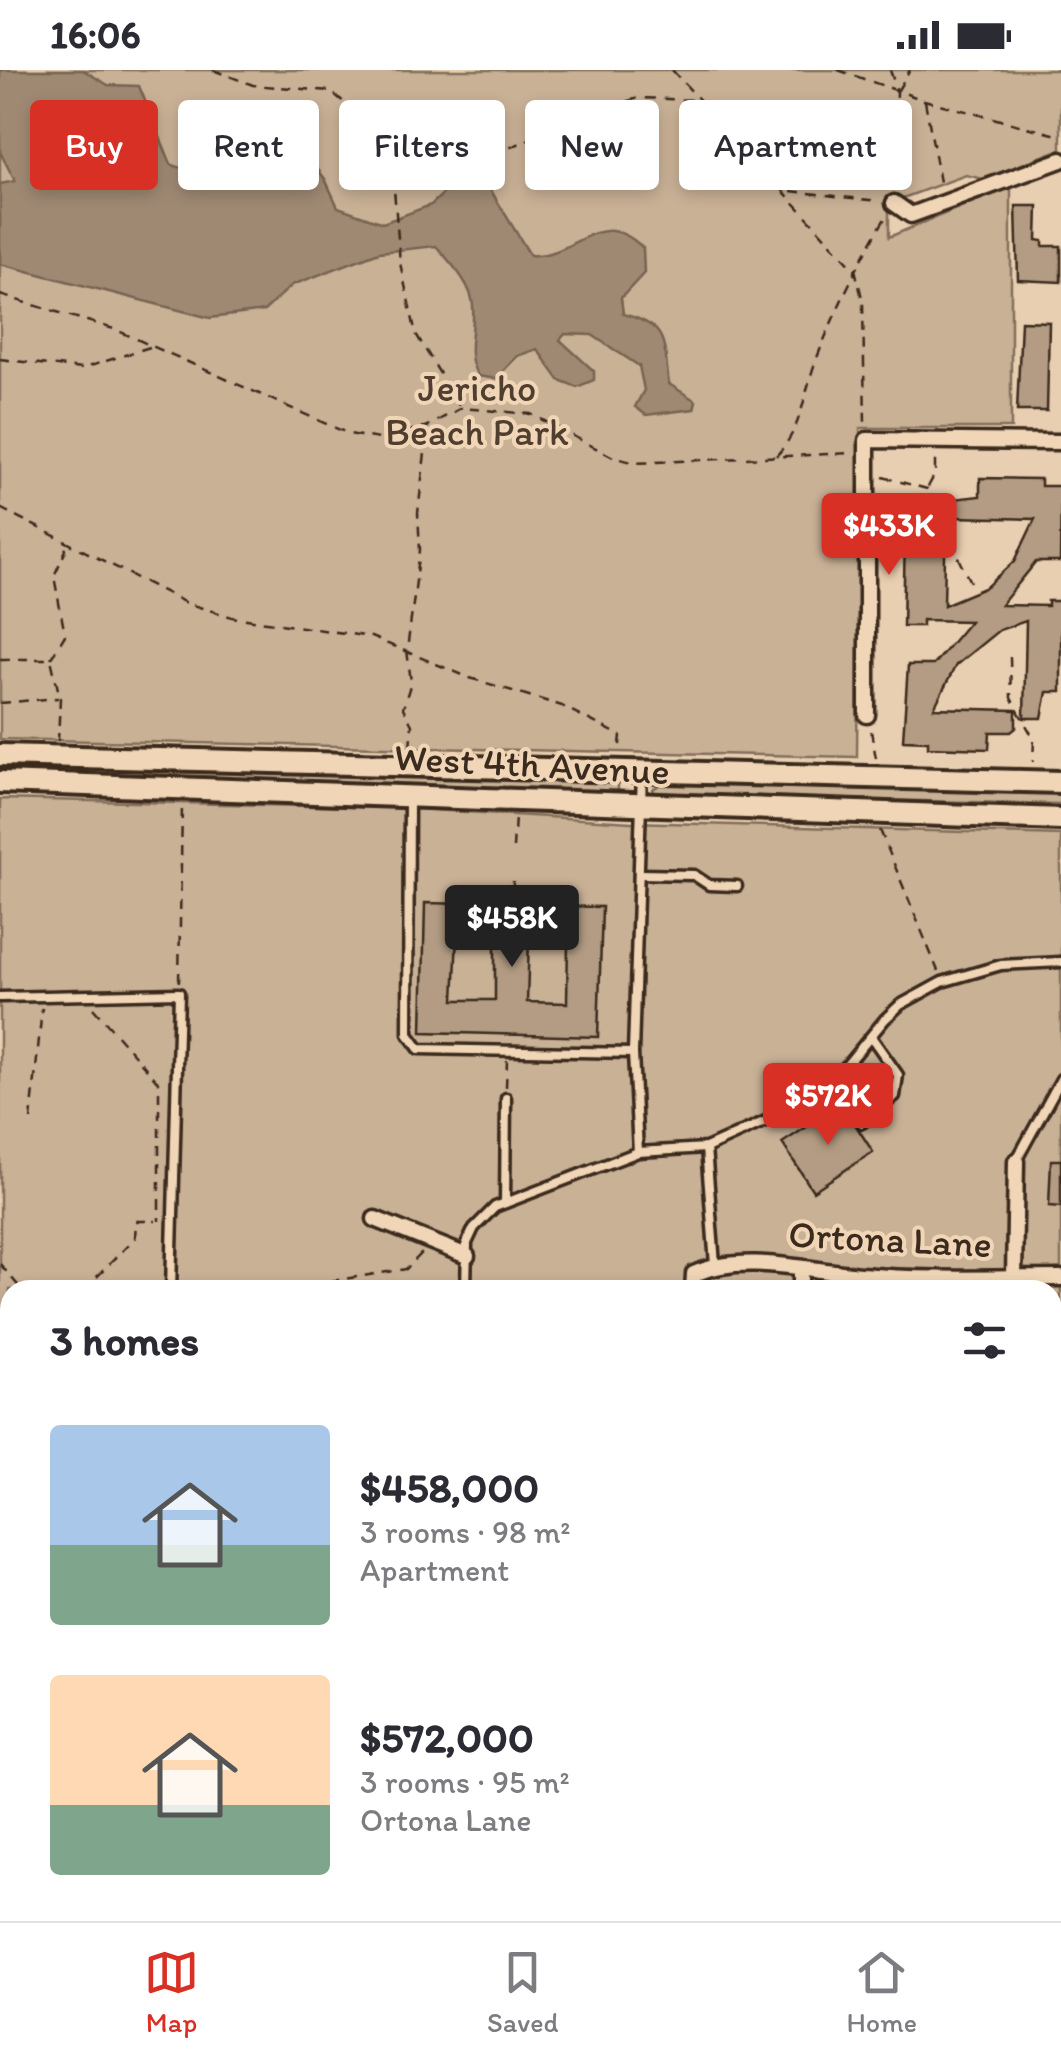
<!DOCTYPE html>
<meta charset="utf-8">
<style>
:root{--surface:#fff;--page:#f2f2f3;--text:#2b2b33;--muted:#7c7c81;--line:#e1e1e2;--accent:#d93025}
body{margin:0;font-family:Itim,sans-serif;background:var(--page);color:var(--text);height:100vh;display:flex;flex-direction:column;font-size:38px;white-space:nowrap}
*{box-sizing:border-box;margin:0}
p{font-size:32px;color:var(--muted)}
.icon{flex:none;width:55px;height:55px;fill:none;stroke:currentColor;stroke-width:2;stroke-linecap:round;stroke-linejoin:round}
.map{position:relative;flex:1;overflow:hidden}
.drawer{position:absolute;left:0px;top:1210px;width:1062px;height:642px;display:flex;flex-direction:column;background:var(--surface);border-radius:30px 30px 0 0;box-shadow:0 5px 15px #0003}
.drawer>*{flex:none}
.banner{position:absolute;left:30px;top:30px;width:1002px;height:90px;display:flex;gap:20px}
.price{position:absolute;translate:-50% -85px;padding:0 22px;border-radius:10px;background:var(--accent);color:#fff;font-size:32px;line-height:65px;filter:drop-shadow(0 2px 5px #0008)}
.price::after{content:'';position:absolute;left:50%;top:60px;width:30px;height:22px;margin-left:-15px;background:inherit;clip-path:polygon(0 0,100% 0,50% 100%)}
.price.active{background:#222;color:#fff}
ul{padding:0;list-style:none}
li{display:flex;align-items:center;gap:30px;height:250px;padding:0 50px}
li span{display:grid;place-items:center;flex:none;width:280px;height:200px;border-radius:10px;color:#555}
li>.icon{margin-inline-start:auto}
span .icon{width:120px;height:120px;fill:#fffc;stroke-width:1}
li b{font-size:42px}
h2{display:flex;justify-content:space-between;align-items:center;height:120px;padding:0 50px;font-size:42px}
.tag{padding:0 35px;border-radius:10px;background:var(--surface);box-shadow:0 5px 15px #0003;font-size:35px;line-height:90px}
.tag.active{background:var(--accent);color:#fff}
.status{display:flex;justify-content:space-between;align-items:center;height:70px;padding:0 50px;background:var(--surface);direction:ltr}
.status svg{height:28px;fill:currentColor}
.tab-bar{display:flex;justify-content:space-around;align-items:center;height:140px;border-top:2px solid var(--line);background:var(--surface);font-size:28px;color:var(--muted)}
.tab-bar a{display:grid;justify-items:center;gap:5px}
.tab-bar .active{color:var(--accent)}
.map>svg:first-child{display:block}
.built{fill:#d9c0a3}
.green{fill:#c9b196;stroke:#826e5a;stroke-width:2.5}
.water{fill:#9f8973;stroke:#776351;stroke-width:2.5}
.building{fill:#b39c83;stroke:#3b2a1e;stroke-width:2.5;fill-rule:evenodd}
.lines{fill:none;stroke-linecap:round;stroke-linejoin:round}
.lane-casing{stroke:#3b2a1e;stroke-width:15}
.street-casing{stroke:#3b2a1e;stroke-width:21}
.secondary-casing{stroke:#3b2a1e;stroke-width:28}
.path{stroke:#3b2a1e;stroke-width:2.5;stroke-dasharray:10 8;stroke-linecap:butt}
.lane{stroke:#f0d6b7;stroke-width:8}
.street{stroke:#f0d6b7;stroke-width:14}
.secondary{stroke:#f0d6b7;stroke-width:20}
.labels{text-anchor:middle;dominant-baseline:central;stroke-width:8;stroke-linejoin:round;paint-order:stroke}
.park-label{font-size:38px;fill:#503e30;stroke:#f0d6b7}
.street-label{font-size:38px;fill:#3b2a1e;stroke:#f0d6b7}
</style>
<div class="status"><b>16:06</b><svg viewBox="0 0 49 12"><path d="M0 12V9h3v3zM5 12V6h3v6zM10 12V3h3v9zM15 12V0h3v12zM26 1h20v11H26zM47 4h2v5h-2z"/></svg></div>
<div class="map">
<svg width="1061" height="1851" viewBox="0 0 1061 1851">
<rect width="100%" height="100%" fill="#e9cfb1"/>
<filter id="ink" filterUnits="userSpaceOnUse"><feTurbulence type="fractalNoise" baseFrequency=".01" numOctaves="2"/><feDisplacementMap in="SourceGraphic" scale="20" xChannelSelector="R" yChannelSelector="G"/><feConvolveMatrix kernelMatrix="1 2 1 2 8 2 1 2 1" color-interpolation-filters="sRGB"/></filter>
<g filter="url(#ink)">
<rect class="built" x="102" y="1843" width="210" height="8"/>
<g class="green">
<path d="M0 0H1061V79L983 109 966 105 889 133V167L1011 116V358H860L857 687 0 669Z"/>
<path d="M0 692 618 709V722L0 702Z"/>
<path d="M667 710 1061 720V734L655 725 653 719Z"/>
<path d="M0 729 398 738 632 752 1061 765V1553H1052V1220H10V1531L0 1530Z"/>
</g>
<path class="water" d="M0 0H83L108 15 139 16 171 94C210 114 232 75 258 51L284 55 325 109 338 137 383 153 431 135 464 104 490 119 530 185C575 189 598 134 643 178L644 203 621 228 623 244C669 256 663 271 669 314L696 331 694 339 646 345 635 337 644 320 639 296 592 265 565 264 560 270 594 301V310L577 317 559 310 537 279 517 286 496 309 478 306C464 283 475 263 473 236 472 214 450 192 436 176L379 182 292 215 264 241 210 248 0 194V114L15 111 0 82Z"/>
<g class="building">
<path d="M1016 136H1038L1037 170 1043 171V176H1061V212L1018 210Z"/>
<path d="M1021 251 1049 252 1047 341H1017Z"/>
<path d="M980 408 1041 409V416H1061L1060 492H1036L1001 535 1048 536V531H1061V622H1047L1042 648H1024L1026 551 999 560 956 595 934 638 1016 640V658L1011 662H990L989 679 928 677V671L903 670 908 595H933L970 551 922 550V556H903L905 465 922 466 923 443 927 439H946L944 535 987 517 1015 491 1035 449 953 447V429L980 426Z"/>
<path d="M425 833 602 837 598 967 422 962ZM457 866 495 867V930H454ZM529 868 568 869 567 933 527 932Z"/>
<path d="M842 1034 873 1082 813 1121 782 1073Z"/>
<path d="M1051 1090H1061V1137L1049 1136Z"/>
</g>
<g class="lines">
<defs>
<g id="lane">
<path d="M409 727 408 964 419 979 633 983"/>
<path d="M639 804 694 805 709 815 737 816"/>
<path d="M0 927 179 923 171 1220"/>
<path d="M862 1053 895 1026 898 1005 872 968"/>
<path d="M706 1078 715 1195"/>
<path d="M638 1082 633 983 642 702"/>
<path d="M1016 1091 1061 1009"/>
<path d="M505 1133 506 1028"/>
<path d="M466 1220 467 1173 474 1158 495 1137 638 1082 706 1078 821 1026 885 949 900 935 942 912 1001 895 1061 892"/>
<path d="M0 1358 10 1359"/>
<path d="M0 1645H10"/>
<path d="M1052 1646H1061"/>
<path d="M1052 1828 1061 1832"/>
<path d="M688 1842 700 1851"/>
</g>
<g id="street">
<path d="M894 133 911 145 1061 90"/>
<path d="M867 645V370L1061 372"/>
<path d="M375 1149 467 1186"/>
<path d="M1014 1208 1016 1091"/>
<path d="M693 1220 694 1204C744 1182 808 1201 861 1205 927 1211 995 1208 1061 1208"/>
<path d="M801 1220V1198"/>
<path d="M1052 1323H1061"/>
<path d="M1052 1436H1061"/>
<path d="M0 1538 10 1539"/>
<path d="M1052 1562 1061 1563"/>
<path d="M1052 1734 1061 1736"/>
<path d="M0 1744 10 1742"/>
<path d="M523 1842 528 1851"/>
<path d="M888 1842 903 1851"/>
<path d="M78 1851 79 1842"/>
</g>
<g id="secondary">
<path d="M0 685 1061 712"/>
<path d="M0 712 1061 749"/>
</g>
</defs>
<use href="#lane" class="lane-casing"/>
<use href="#street" class="street-casing"/>
<use href="#secondary" class="secondary-casing"/>
<g class="path">
<path d="M213 0 253 15 330 21 390 68 453 93 481 90 602 38 639 28 696 30"/>
<path d="M672 0 855 199 863 232 865 354"/>
<path d="M838 0 924 30 1061 66"/>
<path d="M890 0 897 21 894 119"/>
<path d="M898 20 910 0"/>
<path d="M925 31 940 112"/>
<path d="M390 69 400 193 416 264 460 337"/>
<path d="M791 121 878 131"/>
<path d="M0 225 114 259 349 364 379 369 428 356 461 338 531 344 613 387 635 393 852 383"/>
<path d="M0 289 81 299 153 276"/>
<path d="M776 386C802 359 803 327 815 293 835 241 858 193 887 145"/>
<path d="M883 407 927 419 939 437 951 443 957 484 971 512"/>
<path d="M928 417 935 404V387"/>
<path d="M0 438 186 533 232 547 371 567 470 608 562 636 621 666 619 682"/>
<path d="M1010 587 1011 628 1034 669 1033 692"/>
<path d="M51 588 65 565 54 506 66 480 63 470"/>
<path d="M0 589H51L60 628 58 671"/>
<path d="M0 633 58 628"/>
<path d="M871 661 876 688"/>
<path d="M410 677 412 655 403 638 411 612 407 580 420 480 418 443 428 357"/>
<path d="M880 760 938 901"/>
<path d="M513 778 515 747"/>
<path d="M512 836 513 811"/>
<path d="M179 912 182 735"/>
<path d="M93 938 159 1013V1151"/>
<path d="M506 1017 507 990"/>
<path d="M31 1050 42 938"/>
<path d="M0 1194 22 1220"/>
<path d="M84 1220 135 1168 136 1151H156"/>
<path d="M276 1220 406 1199 422 1183"/>
<path d="M0 1245 10 1258"/>
<path d="M1052 1302H1061"/>
<path d="M1052 1341H1061"/>
<path d="M0 1496H10"/>
<path d="M1052 1523 1061 1524"/>
</g>
<use href="#lane" class="lane"/>
<use href="#street" class="street"/>
<use href="#secondary" class="secondary"/>
</g>
</g>
<g class="labels">
<g class="park-label">
<text x="477" y="318">Jericho<tspan x="477" dy="44">Beach Park</tspan></text>
</g>
<g class="street-label">
<text transform="translate(532 694) rotate(3)">West 4th Avenue</text>
<text transform="translate(890 1169) rotate(3)">Ortona Lane</text>
</g>
</g>
</svg>
<b class="price" style="left:889px;top:508px">$433K</b>
<b class="price active" style="left:512px;top:900px">$458K</b>
<b class="price" style="left:828px;top:1078px">$572K</b>
<div class="banner">
<a class="tag active">Buy</a>
<a class="tag">Rent</a>
<a class="tag">Filters</a>
<a class="tag">New</a>
<a class="tag">Apartment</a>
</div>
<section class="drawer">
<h2>3 homes<svg class="icon" aria-label="filters" viewBox="0 0 24 24"><path d="M4 7h16M4 17h16"/><circle cx="9" cy="7" r="2"/><circle cx="15" cy="17" r="2"/></svg></h2>
<ul>
<li><span style="background:linear-gradient(#a9c7e8 60%,#7fa58c 0)"><svg class="icon" aria-label="home" viewBox="0 0 24 24"><path d="M3 11l9-7 9 7M6 9v11h12V9"/></svg></span><div><b>$458,000</b><p>3 rooms · 98 m²</p><p>Apartment</p></div></li>
<li><span style="background:linear-gradient(#ffd9b3 65%,#7fa58c 0)"><svg class="icon" aria-label="home" viewBox="0 0 24 24"><path d="M3 11l9-7 9 7M6 9v11h12V9"/></svg></span><div><b>$572,000</b><p>3 rooms · 95 m²</p><p>Ortona Lane</p></div></li>
</ul>
</section>
</div>
<nav class="tab-bar">
<a class="active"><svg class="icon" aria-label="map" viewBox="0 0 24 24"><path d="M3 6l6-2 6 2 6-2v14l-6 2-6-2-6 2zM9 4v14M15 6v14"/></svg>Map</a>
<a><svg class="icon" aria-label="saved" viewBox="0 0 24 24"><path d="M7 4h10v16l-5-4-5 4z"/></svg>Saved</a>
<a><svg class="icon" aria-label="home" viewBox="0 0 24 24"><path d="M3 11l9-7 9 7M6 9v11h12V9"/></svg>Home</a>
</nav>
